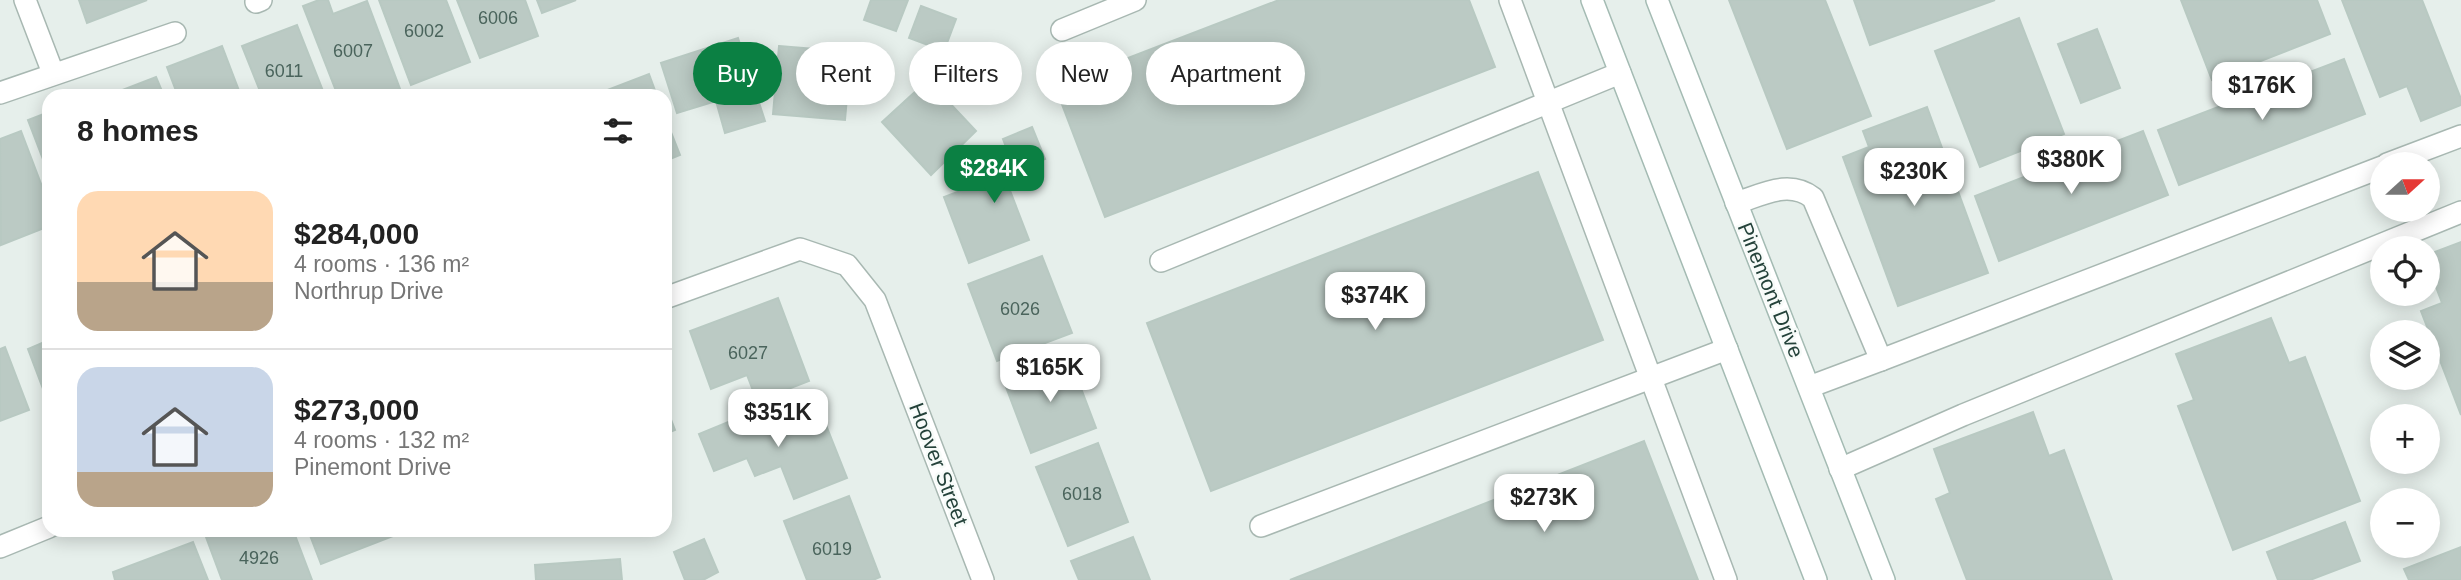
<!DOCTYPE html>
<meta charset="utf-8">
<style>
:root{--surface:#fff;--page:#f2f2f2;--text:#222;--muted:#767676;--line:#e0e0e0;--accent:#0b8043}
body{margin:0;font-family:Helvetica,sans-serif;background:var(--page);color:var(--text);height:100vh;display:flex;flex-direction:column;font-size:26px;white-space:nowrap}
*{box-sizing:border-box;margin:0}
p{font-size:23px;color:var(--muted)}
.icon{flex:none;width:38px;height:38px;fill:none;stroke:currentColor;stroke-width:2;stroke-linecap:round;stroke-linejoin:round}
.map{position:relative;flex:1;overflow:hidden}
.sheet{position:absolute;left:42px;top:89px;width:630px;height:448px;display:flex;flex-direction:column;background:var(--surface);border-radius:21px;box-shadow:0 4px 18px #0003}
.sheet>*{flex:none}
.banner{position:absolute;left:693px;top:42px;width:665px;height:63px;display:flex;gap:14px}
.needle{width:46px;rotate:69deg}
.controls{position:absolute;left:2370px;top:152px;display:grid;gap:14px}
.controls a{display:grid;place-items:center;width:70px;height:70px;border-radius:50%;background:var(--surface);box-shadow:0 4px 18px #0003;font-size:35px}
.price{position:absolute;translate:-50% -60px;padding:0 16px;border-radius:14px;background:#fff;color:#222;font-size:23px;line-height:46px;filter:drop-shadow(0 2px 4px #0008)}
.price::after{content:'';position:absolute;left:50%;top:42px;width:21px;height:16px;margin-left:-10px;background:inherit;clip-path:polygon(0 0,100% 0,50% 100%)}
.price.on{background:var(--accent);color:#fff}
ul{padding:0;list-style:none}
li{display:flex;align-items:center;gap:21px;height:175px;padding:0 35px}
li+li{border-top:2px solid var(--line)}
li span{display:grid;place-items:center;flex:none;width:196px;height:140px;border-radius:21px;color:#555}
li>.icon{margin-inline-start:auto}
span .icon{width:84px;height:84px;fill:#fffc;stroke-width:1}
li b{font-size:30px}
h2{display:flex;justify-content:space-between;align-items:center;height:84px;padding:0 35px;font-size:30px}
.pill{padding:0 24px;border-radius:32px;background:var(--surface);box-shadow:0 4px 18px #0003;font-size:24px;line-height:63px}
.pill.on{background:var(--accent);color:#fff}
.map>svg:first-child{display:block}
.building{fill:#bbcac4;stroke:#b8c9c2;stroke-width:2}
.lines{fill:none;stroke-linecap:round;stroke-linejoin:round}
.service-casing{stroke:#a8b8b2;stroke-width:24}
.minor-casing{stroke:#a8b8b2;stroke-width:24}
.secondary-casing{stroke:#a4bbb3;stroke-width:24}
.service{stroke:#fff;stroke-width:21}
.minor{stroke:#fff;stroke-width:21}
.secondary{stroke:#fff;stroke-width:21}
.labels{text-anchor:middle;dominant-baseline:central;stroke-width:5;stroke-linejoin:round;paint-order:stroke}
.number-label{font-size:18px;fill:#4a645c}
.street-label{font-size:21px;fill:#24423a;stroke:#f7fbf9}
</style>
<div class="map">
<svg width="2461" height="580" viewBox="0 0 2461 580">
<rect width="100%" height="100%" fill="#e6efeb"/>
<g class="building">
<path d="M79 0H147L87 23Z"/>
<path d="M319 0H328L333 14 367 1 400 89 381 96H338L303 6Z"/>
<path d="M379 0H446L470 62 411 85Z"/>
<path d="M457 0H525L538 36 480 58Z"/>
<path d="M537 0H576L542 13Z"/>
<path d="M871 0H908L896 31 864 20Z"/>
<path d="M1279 0H1469L1495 67 1105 217 1055 86Z"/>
<path d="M1729 0H1825L1871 116 1787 149Z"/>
<path d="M1854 0H1995L1870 45Z"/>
<path d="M2181 0H2317L2330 34 2212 80Z"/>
<path d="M2342 0H2422L2461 99V105L2421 121 2407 86 2380 97Z"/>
<path d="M921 6 956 19 944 51 909 38Z"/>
<path d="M2019 18 2064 134 1980 167 1935 51Z"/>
<path d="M297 25 325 96H262L242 46Z"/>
<path d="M2097 29 2120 88 2081 103 2058 44Z"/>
<path d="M738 38 765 121 725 133 716 101 677 113 661 63Z"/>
<path d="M222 46 241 96H178L167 67Z"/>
<path d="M779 46 851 52 845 120 773 114Z"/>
<path d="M2344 59 2365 114 2179 185 2158 130Z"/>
<path d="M649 74 657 96H592Z"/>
<path d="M156 77 164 96H107Z"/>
<path d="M928 80 976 131 931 175 882 122Z"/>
<path d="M1927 107 1988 273 1898 306 1843 157 1869 147 1863 131Z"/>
<path d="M49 112V175L28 120Z"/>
<path d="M665 117 680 155 665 161Z"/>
<path d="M1032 127 1045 159 1004 175 1029 240 969 263 944 197 1015 170 1003 139Z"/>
<path d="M21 131 49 205V226L1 245 0 139Z"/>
<path d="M2143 131 2168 195 1999 261 1975 196Z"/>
<path d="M1538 172 1603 340 1211 491 1147 323Z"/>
<path d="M2461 242V415L2421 311 2442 303 2427 263V255Z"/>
<path d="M1042 256 1072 333 997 361 968 284Z"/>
<path d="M778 298 809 381 757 401 747 375 711 389 690 331Z"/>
<path d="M2271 318 2289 363 2305 357 2360 501 2233 550 2178 406 2194 400 2176 354Z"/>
<path d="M49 340V402H48L28 349Z"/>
<path d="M5 347 29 410 0 421V349Z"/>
<path d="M1068 354 1096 428 1031 453 1003 379Z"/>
<path d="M665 404 675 430 665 434Z"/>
<path d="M765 407 774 429 820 410 847 478 794 499 781 466 755 476 747 458 714 471 699 434Z"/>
<path d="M2033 412 2049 456 2064 450 2112 580H1967L1936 499 1950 493 1934 449Z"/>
<path d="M1644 441 1698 580H1290Z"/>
<path d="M1098 443 1128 522 1068 546 1036 467Z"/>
<path d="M849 496 880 577 873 580H807L784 521Z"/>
<path d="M2345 522 2360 561 2310 580H2278L2267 552Z"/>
<path d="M223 530H293L312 580H222L206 537Z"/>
<path d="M308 530H400L401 533 321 564Z"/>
<path d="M1133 537 1150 580H1079L1071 561Z"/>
<path d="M704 539 718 572 703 580H685L674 552Z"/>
<path d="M193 542 208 580H115L113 572Z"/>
<path d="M2461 547V580H2409L2404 569Z"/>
<path d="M620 559 622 580H536L535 565Z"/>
</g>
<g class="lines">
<defs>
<g id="service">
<path d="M1510 0 1726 580"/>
<path d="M1062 30 1135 0"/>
<path d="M2387 164 2461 136"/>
<path d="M1736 203C1762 195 1789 179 1813 198L1881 360 1809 387"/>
<path d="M1161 261 1620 73"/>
<path d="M1881 360 2382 167"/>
<path d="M1840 469 1963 415 2461 212"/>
<path d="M1261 526 1727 349"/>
</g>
<g id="minor">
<path d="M25 0 53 73"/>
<path d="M256 2 261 0"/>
<path d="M0 93 175 33"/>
<path d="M665 298 800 249 847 265 875 300 983 580"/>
<path d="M0 547 49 527"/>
</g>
<g id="secondary">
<path d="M1592 0 1816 580"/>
<path d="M1657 0 1884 580"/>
</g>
</defs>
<use href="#service" class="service-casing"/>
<use href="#minor" class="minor-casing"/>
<use href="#secondary" class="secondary-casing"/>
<use href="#service" class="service"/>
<use href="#minor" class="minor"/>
<use href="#secondary" class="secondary"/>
</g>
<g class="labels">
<g class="number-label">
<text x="498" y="18">6006</text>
<text x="424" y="31">6002</text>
<text x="353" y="51">6007</text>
<text x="284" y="71">6011</text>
<text x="1020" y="309">6026</text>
<text x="748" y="353">6027</text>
<text x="1082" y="494">6018</text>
<text x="832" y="549">6019</text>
<text x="259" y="558">4926</text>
</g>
<g class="street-label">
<text transform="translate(1771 290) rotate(68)">Pinemont Drive</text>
<text transform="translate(939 464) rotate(69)">Hoover Street</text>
</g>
</g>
</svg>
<div class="controls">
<a><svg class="needle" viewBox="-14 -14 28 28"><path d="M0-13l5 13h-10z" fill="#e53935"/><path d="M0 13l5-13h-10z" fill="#767676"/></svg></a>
<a><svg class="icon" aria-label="locate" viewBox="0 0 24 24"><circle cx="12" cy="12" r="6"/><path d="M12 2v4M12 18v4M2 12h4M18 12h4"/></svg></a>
<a><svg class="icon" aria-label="layers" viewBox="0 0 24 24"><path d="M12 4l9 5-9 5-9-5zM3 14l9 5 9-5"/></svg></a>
<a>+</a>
<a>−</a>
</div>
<b class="price" style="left:2262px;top:122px">$176K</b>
<b class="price" style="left:2071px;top:196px">$380K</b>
<b class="price on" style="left:994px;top:205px">$284K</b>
<b class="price" style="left:1914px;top:208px">$230K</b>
<b class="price" style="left:1375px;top:332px">$374K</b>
<b class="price" style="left:1050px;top:404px">$165K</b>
<b class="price" style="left:778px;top:449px">$351K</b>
<b class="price" style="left:1544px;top:534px">$273K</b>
<div class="banner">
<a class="pill on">Buy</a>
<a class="pill">Rent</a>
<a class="pill">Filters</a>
<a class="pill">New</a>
<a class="pill">Apartment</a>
</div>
<section class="sheet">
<h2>8 homes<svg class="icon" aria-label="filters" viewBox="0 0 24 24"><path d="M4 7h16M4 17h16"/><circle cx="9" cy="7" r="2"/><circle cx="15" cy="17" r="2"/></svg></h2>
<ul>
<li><span style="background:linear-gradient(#ffd9b3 65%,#b9a48a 0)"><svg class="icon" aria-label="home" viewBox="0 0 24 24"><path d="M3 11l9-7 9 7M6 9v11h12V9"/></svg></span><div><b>$284,000</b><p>4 rooms · 136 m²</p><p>Northrup Drive</p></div></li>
<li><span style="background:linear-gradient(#c9d6e8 75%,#b9a48a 0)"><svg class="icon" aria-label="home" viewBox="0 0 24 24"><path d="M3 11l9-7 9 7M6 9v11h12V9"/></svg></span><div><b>$273,000</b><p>4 rooms · 132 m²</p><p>Pinemont Drive</p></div></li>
</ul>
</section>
</div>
